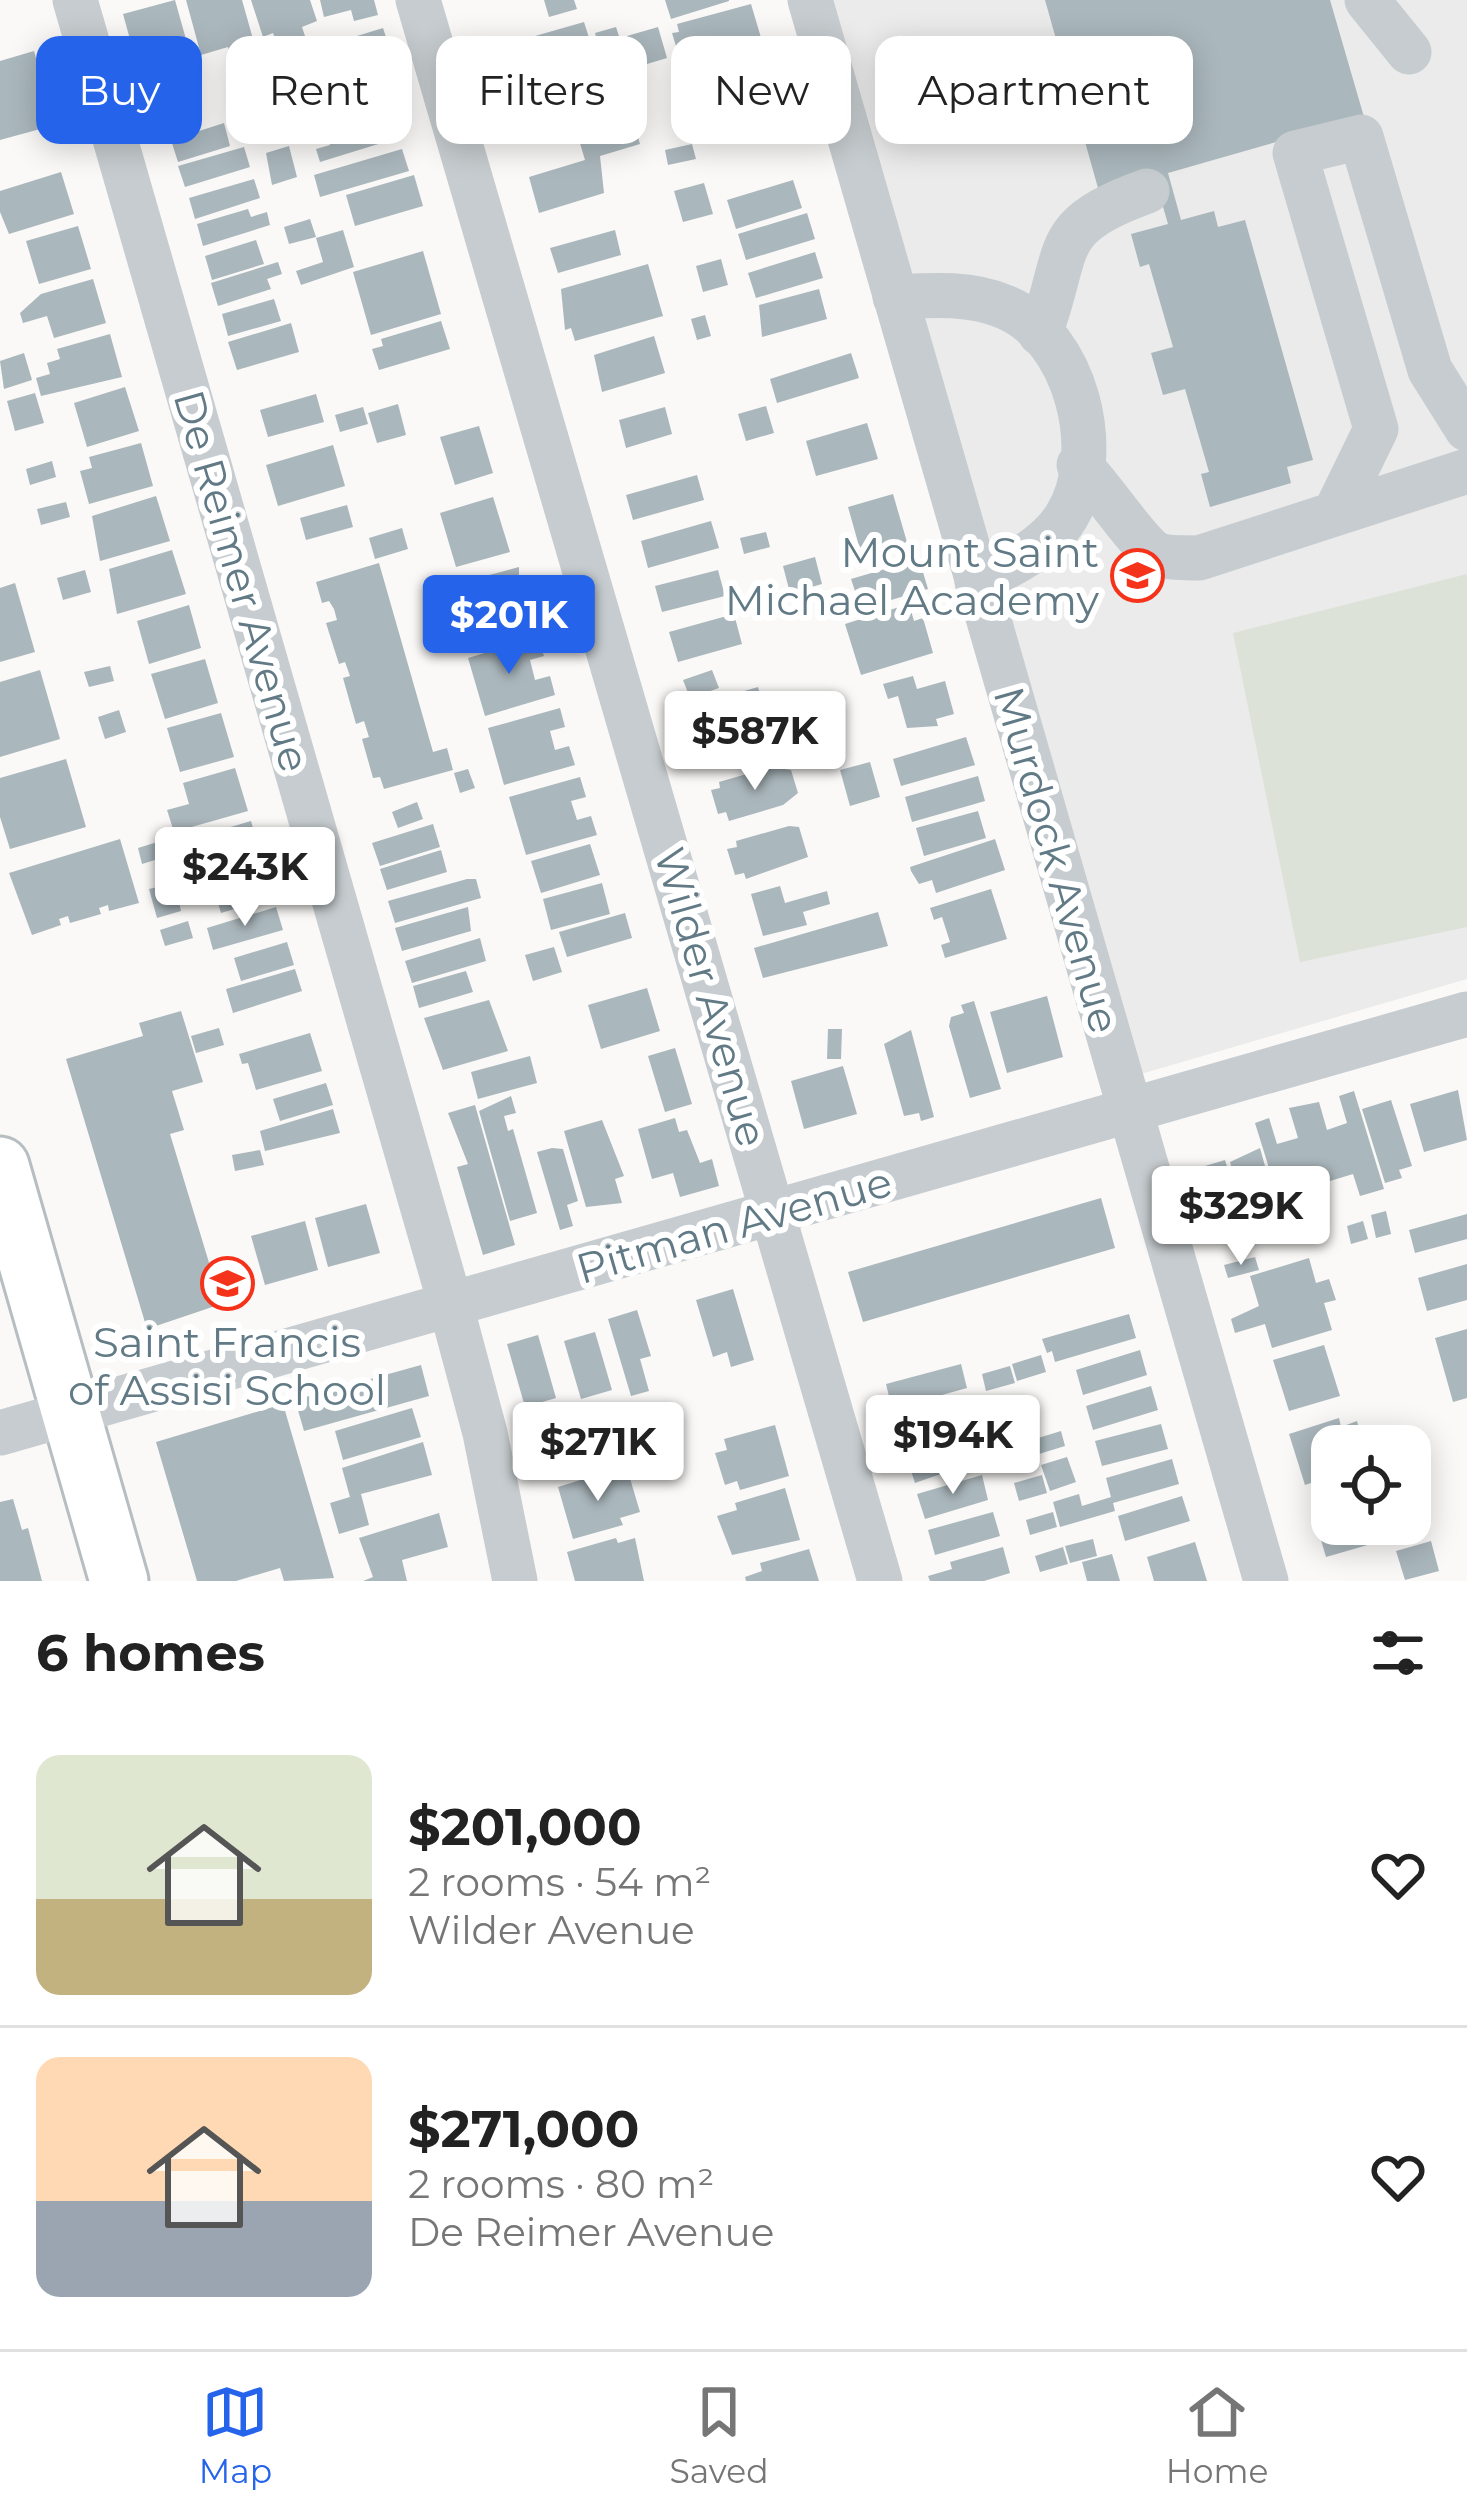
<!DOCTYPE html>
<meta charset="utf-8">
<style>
:root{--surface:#fff;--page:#f2f2f2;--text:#222;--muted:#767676;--line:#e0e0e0;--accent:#2563eb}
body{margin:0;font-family:Montserrat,sans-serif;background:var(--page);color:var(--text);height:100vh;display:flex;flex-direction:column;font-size:45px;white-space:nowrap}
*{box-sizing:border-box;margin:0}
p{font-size:39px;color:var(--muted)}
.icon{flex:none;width:66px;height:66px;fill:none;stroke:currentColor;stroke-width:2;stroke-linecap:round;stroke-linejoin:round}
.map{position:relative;height:1581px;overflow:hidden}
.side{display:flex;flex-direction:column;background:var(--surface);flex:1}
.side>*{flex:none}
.top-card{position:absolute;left:36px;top:36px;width:1395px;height:108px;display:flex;gap:24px}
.fabs{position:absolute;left:1311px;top:1425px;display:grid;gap:24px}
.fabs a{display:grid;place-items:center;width:120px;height:120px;border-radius:24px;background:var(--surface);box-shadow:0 6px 30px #0003;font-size:60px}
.price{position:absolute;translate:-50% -102px;padding:0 27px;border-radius:12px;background:#fff;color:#222;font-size:39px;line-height:78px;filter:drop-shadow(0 3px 6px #0008)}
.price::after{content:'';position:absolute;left:50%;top:72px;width:36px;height:27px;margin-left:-18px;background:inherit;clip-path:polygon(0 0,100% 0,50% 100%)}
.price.active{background:var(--accent);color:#fff}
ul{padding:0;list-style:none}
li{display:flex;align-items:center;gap:36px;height:300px;padding:0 36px}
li+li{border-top:3px solid var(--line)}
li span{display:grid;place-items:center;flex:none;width:336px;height:240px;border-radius:24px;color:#555}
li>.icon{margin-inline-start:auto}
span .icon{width:144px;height:144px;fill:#fffc;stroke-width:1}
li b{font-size:51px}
h2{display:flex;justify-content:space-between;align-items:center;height:144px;padding:0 36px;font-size:51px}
.pill{padding:0 42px;border-radius:24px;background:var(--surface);box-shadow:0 6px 30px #0003;font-size:42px;line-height:108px}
.pill.active{background:var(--accent);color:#fff}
.menu{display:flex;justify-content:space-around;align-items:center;height:168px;border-top:3px solid var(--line);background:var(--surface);font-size:33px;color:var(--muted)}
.menu a{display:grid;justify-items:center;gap:6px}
.menu .active{color:var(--accent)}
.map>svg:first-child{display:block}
.built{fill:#eaebea}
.green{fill:#dce2d7}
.building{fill:#aab7bc}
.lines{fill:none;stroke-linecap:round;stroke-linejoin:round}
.major-casing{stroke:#b7bec1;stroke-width:63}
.minor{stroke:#c6cccf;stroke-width:45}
.major{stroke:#fff;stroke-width:57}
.labels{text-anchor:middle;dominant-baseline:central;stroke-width:12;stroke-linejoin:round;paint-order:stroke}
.poi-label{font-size:42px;fill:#617a85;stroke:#fff;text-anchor:end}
.street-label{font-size:42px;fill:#617a85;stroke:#fff}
</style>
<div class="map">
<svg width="1467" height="1581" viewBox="0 0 1467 1581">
<rect width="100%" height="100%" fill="#faf9f7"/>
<path class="built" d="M831 0H1467V979L1141 1074Z"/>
<path class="green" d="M1467 574V927L1300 962 1233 633Z"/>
<g class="building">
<path d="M175 0 191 57 139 72 123 14Z"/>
<path d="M186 0H242L253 39 238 43 244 66 234 69 228 47 201 55Z"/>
<path d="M251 0H310L317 21 302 27 305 36 277 45 273 33 263 37Z"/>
<path d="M320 0H374L378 15 354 21 351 10 324 17Z"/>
<path d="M544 0H574L577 9 549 17Z"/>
<path d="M665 0H729V1L671 19Z"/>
<path d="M1045 0H1330L1364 117 1168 173 1181 220 1214 211 1218 227 1245 220 1313 460 1287 467 1291 483 1210 507 1201 474 1209 472 1185 389 1163 395 1151 353 1173 347 1149 264 1140 267 1131 234 1168 224 1155 179 1100 195Z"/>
<path d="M751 4 762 41 688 62 685 54 679 56 672 33 679 32 677 24Z"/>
<path d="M584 22 591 44 559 53 567 79 511 95 497 47Z"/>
<path d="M616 27 630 70 601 78 592 46 598 45 595 33Z"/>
<path d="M658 27 667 58 637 67 627 36Z"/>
<path d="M383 28 388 43 362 51 357 36Z"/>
<path d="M34 51 36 58 43 56 62 123 0 140V61Z"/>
<path d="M371 58 385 108 324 126 310 76Z"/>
<path d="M266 75 273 100 258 105 250 80Z"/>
<path d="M773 76 783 114 715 133 705 96Z"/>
<path d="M606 84 610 99 600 101 605 117 519 141 510 111Z"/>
<path d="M176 99 182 120 156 128 150 107Z"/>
<path d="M387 114 392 131 399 129 401 137 320 162 316 149 330 145 326 133Z"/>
<path d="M631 114 640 144 600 156 604 193 539 213 529 177 585 160 576 130Z"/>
<path d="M224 123 230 146 178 162 171 140Z"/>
<path d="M692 144 696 159 668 165 665 150Z"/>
<path d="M289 146 297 177 272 185 266 153Z"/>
<path d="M244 147 250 167 185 187 178 166Z"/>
<path d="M402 149 409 171 320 197 314 175Z"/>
<path d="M61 172 74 214 9 234 0 212V191Z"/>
<path d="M414 175 423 206 355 226 346 195Z"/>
<path d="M254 179 260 198 195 219 189 198Z"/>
<path d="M793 180 802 208 736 229 727 200Z"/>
<path d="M704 183 713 214 683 222 674 191Z"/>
<path d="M248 209 251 217 267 212 270 225 203 246 197 224Z"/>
<path d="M807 213 815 239 746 260 738 234Z"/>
<path d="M310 219 316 237 289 244 284 227Z"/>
<path d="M78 226 91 269 39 284 26 241Z"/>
<path d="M343 230 354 267 301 285 296 271 323 262 316 238Z"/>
<path d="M615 230 621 255 558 273 550 248Z"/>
<path d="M256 240 264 264 212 280 205 256Z"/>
<path d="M423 251 441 314 371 335 353 272Z"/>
<path d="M815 252 823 278 756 298 748 273Z"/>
<path d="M721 259 728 285 703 292 696 266Z"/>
<path d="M278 262 282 274 267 279 271 289 218 306 211 283Z"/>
<path d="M648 264 663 316 575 341 571 328 565 330 561 289Z"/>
<path d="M93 279 106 323 54 338 47 316 23 323 20 313 41 294Z"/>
<path d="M819 289 827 319 762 337 759 305Z"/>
<path d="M274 299 281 321 228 336 222 314Z"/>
<path d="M705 315 711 336 697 340 691 319Z"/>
<path d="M441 321 450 349 379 370 372 349 383 346 381 339Z"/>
<path d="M291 323 299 352 237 370 228 342Z"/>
<path d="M110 334 122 377 41 396 36 378 50 374 47 363 60 359 57 349Z"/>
<path d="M654 336 665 373 602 392 594 355Z"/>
<path d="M24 353 32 380 4 389 0 361Z"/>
<path d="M851 353 859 378 777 403 770 379Z"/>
<path d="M125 387 139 431 87 447 74 403Z"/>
<path d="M35 393 44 423 15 431 7 401Z"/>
<path d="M316 394 324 422 268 437 260 410Z"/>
<path d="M398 404 406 435 377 443 368 413Z"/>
<path d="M766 406 774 433 746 441 738 414Z"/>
<path d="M363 407 368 424 340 432 335 415Z"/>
<path d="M665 407 672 434 626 448 619 420Z"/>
<path d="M867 423 878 459 816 476 806 441Z"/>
<path d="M479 426 493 473 455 485 440 437Z"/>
<path d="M141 443 153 486 89 504 80 471 92 468 89 457Z"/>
<path d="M333 445 345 486 278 506 266 465Z"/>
<path d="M52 461 56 477 30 485 26 469Z"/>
<path d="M697 475 704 500 633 520 626 495Z"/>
<path d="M893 494 909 549 851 565 846 550 859 546 848 507Z"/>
<path d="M156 496 170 541 100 561 92 516Z"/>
<path d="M493 497 510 552 456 567 440 513Z"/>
<path d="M66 502 70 517 41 525 37 509Z"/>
<path d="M347 505 353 527 306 540 300 518Z"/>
<path d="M711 521 719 548 648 568 641 541Z"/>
<path d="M402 528 408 549 375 559 369 538Z"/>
<path d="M766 532 770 547 744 554 740 538Z"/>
<path d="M172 550 186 594 117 614 109 569Z"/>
<path d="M815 557 822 584 790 593 783 566Z"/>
<path d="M919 559 928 589 861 609 851 579Z"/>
<path d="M379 563 433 752 447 748 453 770 384 789 380 777 373 778 362 739 369 737 364 721 356 724 343 678 350 676 345 662 339 664 326 623 337 620 334 609 329 601 322 603 316 582Z"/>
<path d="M519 567V593L474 605 467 581Z"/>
<path d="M85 570 91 592 63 600 57 578Z"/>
<path d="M718 570 725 596 662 612 655 586Z"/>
<path d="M15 583 35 652 0 662V588Z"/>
<path d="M533 591 542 619 476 639 467 611Z"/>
<path d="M909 604 914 621 923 618 933 653 861 675 845 624Z"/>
<path d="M189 605 201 648 149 664 137 621Z"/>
<path d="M734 614 742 644 678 662 669 632Z"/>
<path d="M537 637 544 656 530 660 535 680 550 676 555 695 485 716 468 658Z"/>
<path d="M205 659 218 703 165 719 151 674Z"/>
<path d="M110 666 114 681 89 687 84 672Z"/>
<path d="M40 670 60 739 0 757V682Z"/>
<path d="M712 670 719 688 690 698 683 680Z"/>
<path d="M913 676 917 689 945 681 954 714 936 719 938 726 907 728 898 696 888 699 883 684Z"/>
<path d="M758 687 768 721 712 738 698 714 706 712 703 703Z"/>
<path d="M560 708 565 727 550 731 555 750 569 746 575 765 504 785 488 728Z"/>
<path d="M119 710 126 732 105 739 98 717Z"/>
<path d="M221 713 234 757 180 772 167 728Z"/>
<path d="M966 737 975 765 901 786 893 759Z"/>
<path d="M826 742 831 757 805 765 800 750Z"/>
<path d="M66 759 86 827 10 849 0 817V778Z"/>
<path d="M870 762 880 797 850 806 840 770Z"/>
<path d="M771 767 791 770 798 793 783 805 729 821 726 812 718 814 711 790 720 788 719 782Z"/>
<path d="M235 768 248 811 174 832 167 810 189 804 183 783Z"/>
<path d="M468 769 475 788 460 793 454 773Z"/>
<path d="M978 776 985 801 912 822 905 797Z"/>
<path d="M580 777 586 797 571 801 577 820 591 816 597 835 526 855 509 797Z"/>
<path d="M417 802 423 819 398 828 392 812Z"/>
<path d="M978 811 986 838 924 856 916 828Z"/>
<path d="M251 821 264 865 212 881 205 856 189 861 183 841Z"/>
<path d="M433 824 440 847 380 866 372 843Z"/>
<path d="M789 826 799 827 808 857 746 879 744 873 735 875 727 849 737 847 736 841Z"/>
<path d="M120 839 139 903 109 911 108 905 99 908 101 914 70 923 68 916 59 919 61 925 32 935 9 873Z"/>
<path d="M995 839 1005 870 936 893 932 880 919 884 911 871 910 867Z"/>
<path d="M164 840 168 856 142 864 138 848Z"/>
<path d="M590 844 600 875 541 893 531 861Z"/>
<path d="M441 850 447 872 387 890 380 869Z"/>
<path d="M267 874 274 897 221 913 214 890Z"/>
<path d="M467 879H476L481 898 395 923 388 901Z"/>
<path d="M175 883 181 911 157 918 149 889Z"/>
<path d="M602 883 610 914 551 930 543 899Z"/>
<path d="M780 886 785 903 827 891 830 904 803 912 807 925 763 936 751 894Z"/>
<path d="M991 889 1007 939 945 958 941 945 950 942 942 917 934 920 930 908Z"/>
<path d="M276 907 283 930 213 950 207 928Z"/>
<path d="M468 907 471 931 402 951 395 928Z"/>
<path d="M878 912 888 946 763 978 754 948Z"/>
<path d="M625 913 632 938 567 957 559 932Z"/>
<path d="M188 921 193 938 165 946 160 930Z"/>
<path d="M480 938 486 961 412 983 405 961Z"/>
<path d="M287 942 294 965 241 981 234 958Z"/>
<path d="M554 947 562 972 533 981 525 955Z"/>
<path d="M295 969 302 991 233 1013 226 989Z"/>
<path d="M466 971 473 992 419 1008 413 986Z"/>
<path d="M647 988 660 1031 601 1049 588 1005Z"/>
<path d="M1047 996 1063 1057 1007 1073 990 1012Z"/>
<path d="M489 1000 508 1051 443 1070 424 1018Z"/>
<path d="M974 1001 1001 1089 970 1098 949 1026 951 1017 964 1013 961 1005Z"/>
<path d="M181 1011 203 1082 172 1091 184 1130 170 1134 217 1289 223 1287 218 1273 231 1269 239 1298 147 1329 66 1059 143 1036 139 1023Z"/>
<path d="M219 1028 224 1045 196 1053 191 1036Z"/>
<path d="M828 1029H842L841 1059H827Z"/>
<path d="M911 1030 934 1117 921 1121 919 1113 904 1116 884 1044Z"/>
<path d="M310 1033 322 1071 256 1090 248 1063 242 1064 239 1054Z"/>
<path d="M675 1048 692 1104 665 1112 648 1056Z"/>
<path d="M530 1056 537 1083 478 1099 471 1072Z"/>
<path d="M843 1066 857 1114 804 1129 791 1081Z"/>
<path d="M326 1083 333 1105 280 1121 273 1099Z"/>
<path d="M1458 1090 1467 1140 1424 1152 1410 1104Z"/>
<path d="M1354 1091 1384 1189 1360 1196 1353 1174 1278 1197 1255 1123 1269 1118 1277 1144 1298 1138 1289 1108 1319 1102 1327 1130 1347 1123 1339 1096Z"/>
<path d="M511 1096 516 1113 504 1116 508 1131 513 1129 537 1213 510 1221 479 1111Z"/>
<path d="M1391 1100 1412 1166 1399 1170 1402 1178 1385 1183 1362 1109Z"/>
<path d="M475 1105 515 1245 483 1255 457 1167 468 1164 448 1113Z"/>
<path d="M333 1109 340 1133 265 1151 260 1131Z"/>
<path d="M675 1118 679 1132 687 1130 700 1163 712 1159 719 1186 680 1197 673 1173 652 1179 638 1129Z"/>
<path d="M602 1120 624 1176 615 1179 622 1203 586 1207 564 1131Z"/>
<path d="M552 1148 563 1149 578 1201 567 1205 573 1226 560 1230 537 1152Z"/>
<path d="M1260 1148 1278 1213 1247 1222 1230 1162Z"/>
<path d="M260 1150 264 1165 235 1171 232 1155Z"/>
<path d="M1225 1160 1246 1227 1216 1236 1195 1169Z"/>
<path d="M1101 1198 1115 1248 863 1322 848 1272Z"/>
<path d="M366 1204 380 1253 328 1267 315 1218Z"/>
<path d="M1386 1211 1391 1234 1376 1238 1371 1215Z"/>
<path d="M1467 1214V1239L1415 1253 1409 1230Z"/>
<path d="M305 1221 318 1270 265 1285 251 1236Z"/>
<path d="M1363 1221 1368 1239 1351 1244 1347 1226Z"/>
<path d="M1255 1257 1259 1270 1228 1278 1224 1265Z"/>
<path d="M1309 1258 1316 1283 1329 1279 1336 1300 1324 1303 1332 1330 1272 1348 1265 1324 1235 1333 1231 1319 1259 1306 1250 1276Z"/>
<path d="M1467 1264V1300L1427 1311 1418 1278Z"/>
<path d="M733 1289 754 1360 731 1367 727 1352 713 1357 696 1300Z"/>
<path d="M637 1310 651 1356 640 1359 649 1391 631 1396 608 1319Z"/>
<path d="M1129 1314 1136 1338 1055 1362 1052 1351 1047 1353 1042 1339Z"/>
<path d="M1467 1329V1398L1453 1402 1435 1338Z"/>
<path d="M595 1332 612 1390 581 1399 564 1341Z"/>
<path d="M538 1335 556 1398 525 1407 507 1344Z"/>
<path d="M1324 1345 1340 1396 1289 1411 1273 1360Z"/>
<path d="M1140 1350 1147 1375 1083 1395 1076 1370Z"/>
<path d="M1041 1355 1046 1372 1017 1381 1012 1364Z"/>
<path d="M961 1364 967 1388 892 1409 886 1384Z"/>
<path d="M421 1365 429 1396 304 1431 295 1400Z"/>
<path d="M1010 1366 1015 1383 986 1391 982 1374Z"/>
<path d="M1151 1386 1158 1410 1093 1430 1086 1406Z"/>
<path d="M961 1402 969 1428 905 1447 898 1421Z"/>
<path d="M283 1404 334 1578 284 1581 280 1568 236 1581H197L156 1442Z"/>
<path d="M412 1408 421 1437 343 1460 335 1431Z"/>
<path d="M1339 1418 1341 1427 1357 1421 1362 1440 1332 1446V1476L1305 1485 1289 1434Z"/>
<path d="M611 1424 621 1457 556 1475 547 1443Z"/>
<path d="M1161 1424 1168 1449 1102 1466 1095 1441Z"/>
<path d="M775 1425 789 1476 740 1490 737 1481 725 1485 715 1453 727 1450 724 1439Z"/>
<path d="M1061 1431 1065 1446 1039 1454 1035 1439Z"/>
<path d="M983 1436 989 1457 915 1483 907 1459Z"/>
<path d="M1034 1438 1038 1455 1009 1462 1005 1446Z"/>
<path d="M423 1442 432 1475 361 1494 369 1525 339 1534 330 1503 350 1497 342 1468Z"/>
<path d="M1067 1457 1076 1482 1050 1491 1041 1465Z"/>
<path d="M1172 1459 1179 1484 1113 1503 1115 1511 1060 1527 1053 1502 1079 1494 1082 1506 1111 1497 1106 1478Z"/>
<path d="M606 1472 609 1480 629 1475 640 1512 620 1518 623 1525 573 1539 558 1487Z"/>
<path d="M982 1475 988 1500 925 1519 917 1494Z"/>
<path d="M1042 1475 1047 1493 1019 1501 1014 1483Z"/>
<path d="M785 1488 800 1540 732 1555 717 1516 737 1510 735 1503Z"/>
<path d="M1182 1496 1190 1521 1125 1541 1118 1516Z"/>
<path d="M13 1499 22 1530 28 1528 42 1581H0V1502Z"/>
<path d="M1332 1500V1524H1388L1392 1538 1326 1557 1311 1506Z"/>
<path d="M993 1512 1000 1536 935 1555 928 1530Z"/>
<path d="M1053 1512 1057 1527 1030 1535 1026 1520Z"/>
<path d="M439 1513 448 1547 402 1560 407 1581H363L373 1577 359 1538Z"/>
<path d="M616 1538 618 1543 635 1538 644 1581H575L567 1552Z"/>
<path d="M1093 1539 1097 1556 1070 1563 1065 1546Z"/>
<path d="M1431 1541 1439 1571 1405 1580 1396 1551Z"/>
<path d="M1195 1542 1207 1581H1154L1147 1557Z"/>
<path d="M1003 1547 1010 1573 984 1581H930L928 1576 952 1569 950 1562Z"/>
<path d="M1063 1547 1068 1564 1040 1572 1035 1556Z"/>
<path d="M809 1549 819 1581H746L745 1577 762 1571 760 1563Z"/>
<path d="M1112 1554 1120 1581H1087L1082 1562Z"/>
</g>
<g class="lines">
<defs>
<path id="major" d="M0 1166 119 1581"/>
</defs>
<use href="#major" class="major-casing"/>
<g class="minor">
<path d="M75 0 451 1306 485 1433 515 1581"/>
<path d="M418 0 880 1581"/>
<path d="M810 0 1266 1581"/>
<path d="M1367 0 1409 52"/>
<path d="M895 297C930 295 971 292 1005 307 1076 336 1106 453 1066 517 1047 548 1008 566 977 582"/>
<path d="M1040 333C1072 248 1047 227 1147 191"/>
<path d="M1079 465C1100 484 1140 548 1159 555 1170 559 1187 557 1199 558L1467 471"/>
<path d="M1336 511 1376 429 1295 153 1361 137 1430 370 1467 429"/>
<path d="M0 1433 1467 1014"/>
</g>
<use href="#major" class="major"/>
</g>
<defs>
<symbol id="school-ring" viewBox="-11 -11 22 22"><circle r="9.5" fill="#fff" stroke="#f5331b" stroke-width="1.5"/><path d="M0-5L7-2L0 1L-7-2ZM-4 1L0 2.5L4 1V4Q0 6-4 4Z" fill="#f5331b"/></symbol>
</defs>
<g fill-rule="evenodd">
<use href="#school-ring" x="1108" y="546" width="59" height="59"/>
<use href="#school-ring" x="198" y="1254" width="59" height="59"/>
</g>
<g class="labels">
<g class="poi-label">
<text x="1099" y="552">Mount Saint<tspan x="1099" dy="48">Michael Academy</tspan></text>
<text x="227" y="1342" text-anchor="middle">Saint Francis<tspan x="227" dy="48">of Assisi School</tspan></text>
</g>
<g class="street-label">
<text transform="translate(242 581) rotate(74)">De Reimer Avenue</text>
<text transform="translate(1057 860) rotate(74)">Murdock Avenue</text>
<text transform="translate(711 997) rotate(74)">Wilder Avenue</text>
<text transform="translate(734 1225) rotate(-16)">Pitman Avenue</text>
</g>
</g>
</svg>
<div class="fabs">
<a><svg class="icon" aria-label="locate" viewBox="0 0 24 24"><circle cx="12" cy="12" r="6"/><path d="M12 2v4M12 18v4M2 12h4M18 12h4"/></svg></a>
</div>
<b class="price active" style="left:509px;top:677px">$201K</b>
<b class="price" style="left:755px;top:793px">$587K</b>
<b class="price" style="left:245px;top:929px">$243K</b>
<b class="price" style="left:1241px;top:1268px">$329K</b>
<b class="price" style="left:953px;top:1497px">$194K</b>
<b class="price" style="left:598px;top:1504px">$271K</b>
<div class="top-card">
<a class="pill active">Buy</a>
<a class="pill">Rent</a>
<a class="pill">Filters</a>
<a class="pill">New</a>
<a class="pill">Apartment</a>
</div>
</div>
<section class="side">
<h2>6 homes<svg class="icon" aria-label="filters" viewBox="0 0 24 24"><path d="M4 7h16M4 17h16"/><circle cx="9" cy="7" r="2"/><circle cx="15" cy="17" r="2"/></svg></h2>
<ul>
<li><span style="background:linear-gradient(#dfe7d0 60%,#c2b280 0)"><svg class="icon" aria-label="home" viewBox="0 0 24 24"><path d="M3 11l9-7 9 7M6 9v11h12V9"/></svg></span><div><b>$201,000</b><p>2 rooms · 54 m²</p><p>Wilder Avenue</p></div><svg class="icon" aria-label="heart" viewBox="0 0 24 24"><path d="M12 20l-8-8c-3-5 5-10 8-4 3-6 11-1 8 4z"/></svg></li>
<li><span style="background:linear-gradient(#ffd9b3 60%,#9aa5b1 0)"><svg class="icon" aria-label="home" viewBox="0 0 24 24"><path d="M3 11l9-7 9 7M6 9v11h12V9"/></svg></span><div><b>$271,000</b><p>2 rooms · 80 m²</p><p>De Reimer Avenue</p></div><svg class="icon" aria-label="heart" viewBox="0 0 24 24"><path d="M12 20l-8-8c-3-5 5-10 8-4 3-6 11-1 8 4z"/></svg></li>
</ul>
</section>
<nav class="menu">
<a class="active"><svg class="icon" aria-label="map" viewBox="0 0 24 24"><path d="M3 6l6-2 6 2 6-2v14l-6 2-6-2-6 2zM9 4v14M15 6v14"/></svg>Map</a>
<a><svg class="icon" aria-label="saved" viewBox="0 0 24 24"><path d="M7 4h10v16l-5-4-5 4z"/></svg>Saved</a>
<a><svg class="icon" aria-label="home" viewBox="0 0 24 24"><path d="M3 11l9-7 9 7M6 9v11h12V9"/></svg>Home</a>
</nav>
